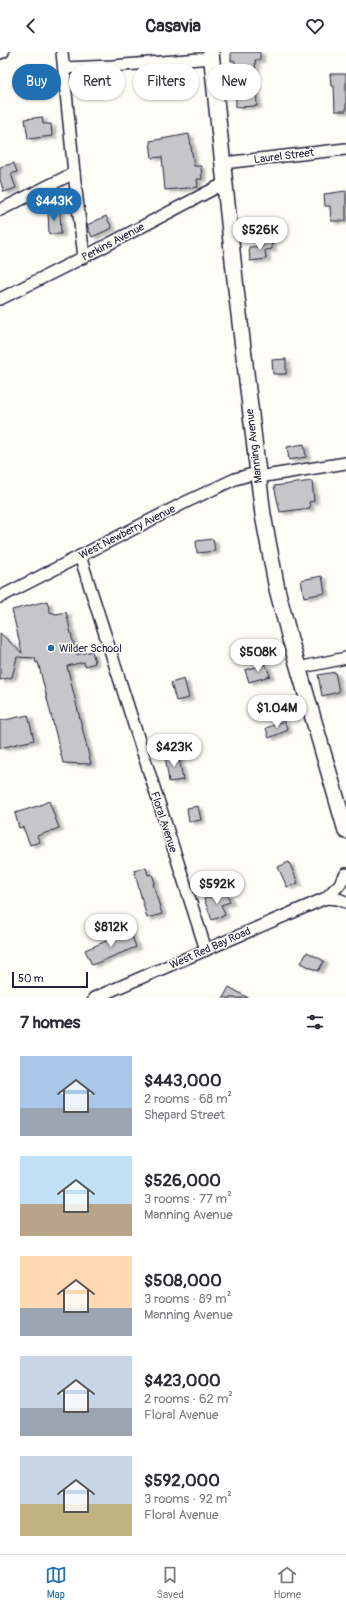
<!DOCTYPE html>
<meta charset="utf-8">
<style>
:root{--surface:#fff;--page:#f7f7f7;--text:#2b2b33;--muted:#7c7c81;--line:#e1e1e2;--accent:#1f6fb2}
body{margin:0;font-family:Pangolin,sans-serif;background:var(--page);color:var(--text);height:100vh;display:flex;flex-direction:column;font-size:15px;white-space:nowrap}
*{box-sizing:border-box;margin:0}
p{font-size:13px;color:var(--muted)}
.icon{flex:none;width:22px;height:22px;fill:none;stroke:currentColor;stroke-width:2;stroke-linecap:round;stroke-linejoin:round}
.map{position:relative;height:946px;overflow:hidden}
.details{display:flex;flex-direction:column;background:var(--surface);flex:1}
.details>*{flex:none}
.top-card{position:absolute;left:12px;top:12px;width:322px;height:36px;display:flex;gap:8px}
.scale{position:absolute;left:12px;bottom:10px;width:76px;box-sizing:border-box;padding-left:4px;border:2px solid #22223b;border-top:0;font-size:11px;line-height:14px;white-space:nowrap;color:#22223b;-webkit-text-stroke:3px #fdfcf7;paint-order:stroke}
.price{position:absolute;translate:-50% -34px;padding:0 9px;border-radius:14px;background:#fff;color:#222;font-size:13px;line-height:26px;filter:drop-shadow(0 1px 2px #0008)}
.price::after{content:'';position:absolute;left:50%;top:24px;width:12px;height:9px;margin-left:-6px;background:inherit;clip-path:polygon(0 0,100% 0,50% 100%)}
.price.on{background:var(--accent);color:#fff}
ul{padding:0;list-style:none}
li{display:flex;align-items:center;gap:12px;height:100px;padding:0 20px}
li span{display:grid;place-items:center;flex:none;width:112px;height:80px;border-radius:0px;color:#555}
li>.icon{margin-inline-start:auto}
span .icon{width:48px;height:48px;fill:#fffc;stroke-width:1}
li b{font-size:17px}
h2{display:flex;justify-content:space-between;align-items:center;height:48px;padding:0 20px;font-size:17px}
.pill{padding:0 14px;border-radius:18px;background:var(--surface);box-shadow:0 1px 3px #0004;font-size:14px;line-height:36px}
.pill.on{background:var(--accent);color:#fff}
header{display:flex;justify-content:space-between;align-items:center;height:52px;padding:0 20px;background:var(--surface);font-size:18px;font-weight:700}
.dock{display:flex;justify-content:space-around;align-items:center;height:56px;border-top:1px solid var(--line);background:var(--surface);font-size:11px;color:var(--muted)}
.dock a{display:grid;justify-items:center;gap:2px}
.dock .on{color:var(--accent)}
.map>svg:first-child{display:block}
.building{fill:#c6c6c8;stroke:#22223b;filter:url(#shadow)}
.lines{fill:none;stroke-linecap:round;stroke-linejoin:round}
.minor-casing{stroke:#22223b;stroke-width:14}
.secondary-casing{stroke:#22223b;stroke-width:18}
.minor{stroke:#fdfcf7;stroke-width:11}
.secondary{stroke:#fdfcf7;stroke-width:15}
.poi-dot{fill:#1f6fb2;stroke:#fdfcf7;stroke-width:1.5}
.labels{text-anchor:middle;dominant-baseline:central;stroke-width:3;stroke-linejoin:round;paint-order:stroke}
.street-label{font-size:11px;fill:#22223b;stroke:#fdfcf7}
.poi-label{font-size:11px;fill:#22223b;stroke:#fdfcf7;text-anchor:start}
</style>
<header><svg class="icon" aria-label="back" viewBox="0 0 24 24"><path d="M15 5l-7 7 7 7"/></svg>Casavia<svg class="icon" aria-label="heart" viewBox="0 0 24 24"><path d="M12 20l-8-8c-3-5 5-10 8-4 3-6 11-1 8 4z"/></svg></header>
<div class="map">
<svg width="346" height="946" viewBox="0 0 346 946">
<defs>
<filter id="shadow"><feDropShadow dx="4.5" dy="2.5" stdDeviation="1" flood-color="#0004"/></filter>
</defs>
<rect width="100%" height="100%" fill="#fdfcf7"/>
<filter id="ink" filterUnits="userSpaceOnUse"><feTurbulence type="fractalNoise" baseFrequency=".025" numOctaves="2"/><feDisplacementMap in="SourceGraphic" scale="8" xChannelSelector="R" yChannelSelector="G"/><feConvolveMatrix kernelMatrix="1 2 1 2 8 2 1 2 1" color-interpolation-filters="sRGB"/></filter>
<g filter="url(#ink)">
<g class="building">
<path d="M231 0H260V8H255L257 54 236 55 235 9H231Z"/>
<path d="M330 22H346V59H335L334 34H331Z"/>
<path d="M42 65 43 72H51L52 84 28 87 25 67Z"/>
<path d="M189 82 194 114H201L202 127H197L198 135 165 138 162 105 152 106 150 89Z"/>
<path d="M14 111 17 120 11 122 16 136 4 140 0 128V115Z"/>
<path d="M346 139V169H331L330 154H325L324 142Z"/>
<path d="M48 159H60L61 182H49Z"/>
<path d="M106 164 112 176 92 185 87 173Z"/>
<path d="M262 188H271L272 197 265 198 266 207 250 209 249 195 263 194Z"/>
<path d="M286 307V322H273L272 308Z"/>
<path d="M304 392 306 405 289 408 287 395Z"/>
<path d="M312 429 314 449 309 450 310 456 280 460 274 434Z"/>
<path d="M213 487 215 499 197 501 196 489Z"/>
<path d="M322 524 325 541 304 545 301 528Z"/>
<path d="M47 549 50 560 56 562 66 560 76 603 92 599 95 611 85 614 84 610 67 614 91 712 63 711 38 610 36 611 35 606 17 605 12 625 0 628V581L22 601 12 558Z"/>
<path d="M266 612 270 624 249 630 245 618Z"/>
<path d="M335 620 339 640 322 644 318 623Z"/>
<path d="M184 627 189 646 176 649 171 631Z"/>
<path d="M28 663 34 688 0 696V669Z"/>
<path d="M284 669 288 678 269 686 266 676Z"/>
<path d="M178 701 183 728 169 730 165 703Z"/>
<path d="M49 749 59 776 37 784 40 790 30 793 23 775 19 776 15 761 38 754Z"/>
<path d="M198 754 201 768 189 770 187 756Z"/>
<path d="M289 810 298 831 287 835 278 815Z"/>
<path d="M146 815 148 823 152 822 155 831 153 832 162 862 147 866 134 818Z"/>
<path d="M227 841 230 850 221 853 225 863 212 868 204 847 213 843 214 846Z"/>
<path d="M130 879 136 895 92 913 85 898 111 887V886Z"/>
<path d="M307 900 324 909 318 919 301 911Z"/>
<path d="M229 935 248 946H223Z"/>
</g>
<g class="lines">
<defs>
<g id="minor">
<path d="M62 0 74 121 84 205"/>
<path d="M0 1 3 0"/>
<path d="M64 16 112 14 212 6"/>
<path d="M223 111 346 97"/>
<path d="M0 158 74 121"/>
<path d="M0 247 84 205 225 131"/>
<path d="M80 504 206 898"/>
<path d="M0 545 186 450 235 427 249 423 265 424 346 411"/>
<path d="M298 616 346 606"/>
<path d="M326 846 338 847 346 850"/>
<path d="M94 946 326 846 339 833 346 822"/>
</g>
<path id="secondary" d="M211 0 236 237 263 463 277 537 290 587 346 779"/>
</defs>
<use href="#minor" class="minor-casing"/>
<use href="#secondary" class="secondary-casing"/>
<use href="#minor" class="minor"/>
<use href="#secondary" class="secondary"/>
</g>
</g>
<circle class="poi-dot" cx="51" cy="596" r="4"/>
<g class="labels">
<g class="street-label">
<text transform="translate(284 104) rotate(-7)">Laurel Street</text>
<text transform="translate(113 190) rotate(-28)">Perkins Avenue</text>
<text transform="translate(254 394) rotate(-97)">Manning Avenue</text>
<text transform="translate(127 480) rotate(-27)">West Newberry Avenue</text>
<text transform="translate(164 770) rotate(72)">Floral Avenue</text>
<text transform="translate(210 896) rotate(-24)">West Red Bay Road</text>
</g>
<g class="poi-label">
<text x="59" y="596">Wilder School</text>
</g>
</g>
</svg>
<div class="scale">50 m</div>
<b class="price on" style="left:54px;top:170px">$443K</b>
<b class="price" style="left:260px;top:199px">$526K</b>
<b class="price" style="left:258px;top:621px">$508K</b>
<b class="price" style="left:277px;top:677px">$1.04M</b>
<b class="price" style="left:174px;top:716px">$423K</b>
<b class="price" style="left:217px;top:853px">$592K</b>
<b class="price" style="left:111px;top:896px">$812K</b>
<div class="top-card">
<a class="pill on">Buy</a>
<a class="pill">Rent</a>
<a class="pill">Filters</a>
<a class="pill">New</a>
</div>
</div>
<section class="details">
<h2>7 homes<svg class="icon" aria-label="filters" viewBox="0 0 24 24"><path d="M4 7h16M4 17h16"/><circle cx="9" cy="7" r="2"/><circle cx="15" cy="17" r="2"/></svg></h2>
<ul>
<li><span style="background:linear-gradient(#a9c7e8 65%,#9aa5b1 0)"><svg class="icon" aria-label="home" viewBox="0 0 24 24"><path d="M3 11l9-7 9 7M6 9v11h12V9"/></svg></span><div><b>$443,000</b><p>2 rooms · 68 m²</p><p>Shepard Street</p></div></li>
<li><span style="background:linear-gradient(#bfe0f5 60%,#b9a48a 0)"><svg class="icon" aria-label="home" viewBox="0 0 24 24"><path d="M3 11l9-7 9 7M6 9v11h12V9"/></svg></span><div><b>$526,000</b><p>3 rooms · 77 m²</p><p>Manning Avenue</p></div></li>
<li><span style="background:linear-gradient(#ffd9b3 65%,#9aa5b1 0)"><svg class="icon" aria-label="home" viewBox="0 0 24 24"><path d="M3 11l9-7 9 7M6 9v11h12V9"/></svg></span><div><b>$508,000</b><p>3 rooms · 89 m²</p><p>Manning Avenue</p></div></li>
<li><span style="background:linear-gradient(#c9d6e8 65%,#9aa5b1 0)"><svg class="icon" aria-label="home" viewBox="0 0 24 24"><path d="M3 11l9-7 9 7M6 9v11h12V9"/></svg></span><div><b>$423,000</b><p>2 rooms · 62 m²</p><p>Floral Avenue</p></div></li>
<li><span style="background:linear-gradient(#c9d6e8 60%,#c2b280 0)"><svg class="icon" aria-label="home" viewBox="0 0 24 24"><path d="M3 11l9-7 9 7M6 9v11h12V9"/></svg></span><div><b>$592,000</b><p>3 rooms · 92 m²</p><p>Floral Avenue</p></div></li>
</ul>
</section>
<nav class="dock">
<a class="on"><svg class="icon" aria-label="map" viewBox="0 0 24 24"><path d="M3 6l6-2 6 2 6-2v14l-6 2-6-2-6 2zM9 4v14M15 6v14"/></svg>Map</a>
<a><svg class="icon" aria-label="saved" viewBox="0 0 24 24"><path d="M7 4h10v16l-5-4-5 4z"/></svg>Saved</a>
<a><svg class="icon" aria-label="home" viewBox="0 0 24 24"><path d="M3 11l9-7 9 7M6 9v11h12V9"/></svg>Home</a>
</nav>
